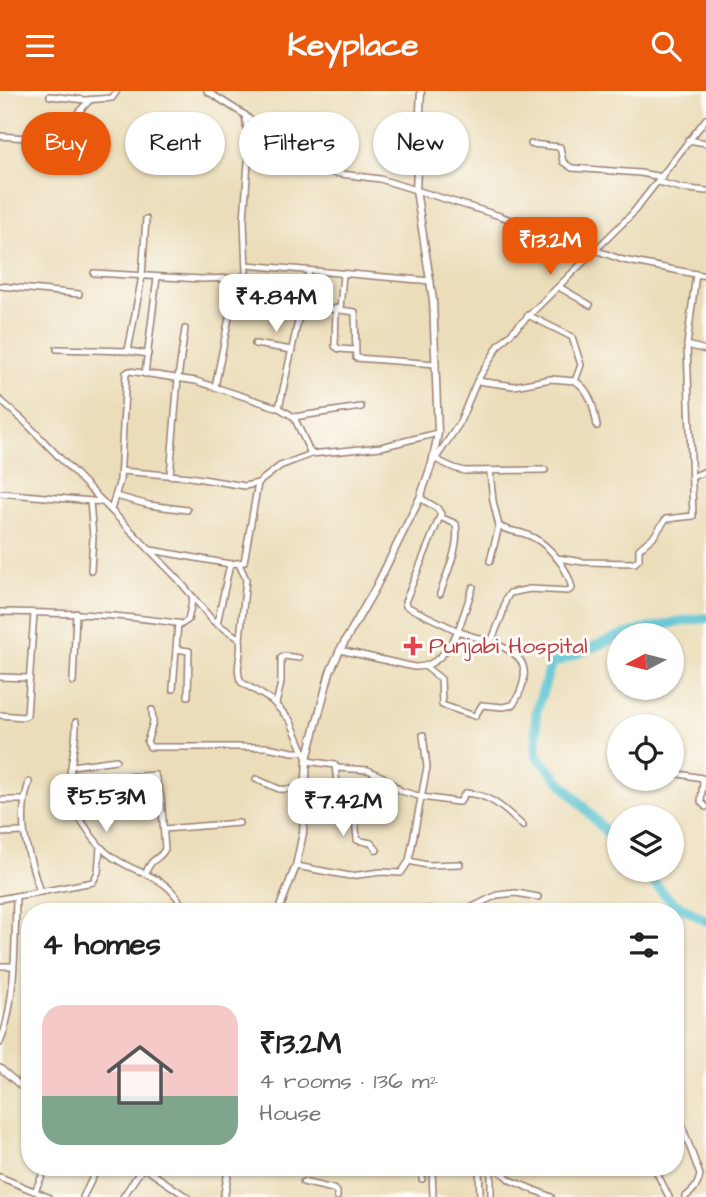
<!DOCTYPE html>
<meta charset="utf-8">
<style>
:root{--surface:#fff;--page:#f6f6f6;--text:#222;--muted:#767676;--line:#e0e0e0;--accent:#ea580c}
body{margin:0;font-family:"Architects Daughter",sans-serif;background:var(--page);color:var(--text);height:100vh;display:flex;flex-direction:column;font-size:26px;white-space:nowrap}
*{box-sizing:border-box;margin:0}
p{font-size:23px;color:var(--muted)}
.icon{flex:none;width:38px;height:38px;fill:none;stroke:currentColor;stroke-width:2;stroke-linecap:round;stroke-linejoin:round}
.map{position:relative;flex:1;overflow:hidden}
.panel{position:absolute;left:21px;top:812px;width:663px;height:273px;display:flex;flex-direction:column;background:var(--surface);border-radius:28px;box-shadow:0 2px 5px #0004}
.panel>*{flex:none}
.top-card{position:absolute;left:21px;top:21px;width:665px;height:63px;display:flex;gap:14px}
.needle{width:46px;rotate:263deg}
.tools{position:absolute;left:607px;top:532px;display:grid;gap:14px}
.tools a{display:grid;place-items:center;width:77px;height:77px;border-radius:50%;background:var(--surface);box-shadow:0 2px 5px #0004;font-size:35px}
.price{position:absolute;translate:-50% -60px;padding:0 16px;border-radius:14px;background:#fff;color:#222;font-size:23px;line-height:46px;filter:drop-shadow(0 2px 4px #0008)}
.price::after{content:'';position:absolute;left:50%;top:42px;width:21px;height:16px;margin-left:-10px;background:inherit;clip-path:polygon(0 0,100% 0,50% 100%)}
.price.on{background:var(--accent);color:#fff}
ul{padding:0;list-style:none}
li{display:flex;align-items:center;gap:21px;height:175px;padding:0 21px}
li+li{border-top:2px solid var(--line)}
li span{display:grid;place-items:center;flex:none;width:196px;height:140px;border-radius:21px;color:#555}
li>.icon{margin-inline-start:auto}
span .icon{width:84px;height:84px;fill:#fffc;stroke-width:1}
li b{font-size:30px}
h2{display:flex;justify-content:space-between;align-items:center;height:84px;padding:0 21px;font-size:30px}
.chip{padding:0 24px;border-radius:32px;background:var(--surface);box-shadow:0 2px 5px #0004;font-size:24px;line-height:63px}
.chip.on{background:var(--accent);color:#fff}
header{display:flex;justify-content:space-between;align-items:center;height:91px;padding:0 21px;background:var(--accent);color:#fff;font-size:32px;font-weight:700}
.map>svg:first-child{display:block}
.lines{fill:none;stroke-linecap:round;stroke-linejoin:round}
.river{stroke:#56c2d0;stroke-width:10}
.minor-casing{stroke:#9a7e72;stroke-width:8}
.tertiary-casing{stroke:#9a7e72;stroke-width:9}
.minor{stroke:#fff;stroke-width:5}
.tertiary{stroke:#fff;stroke-width:6}
.health-dot{fill:#e0444e;stroke:#fdfcf7;stroke-width:2.5}
.labels{text-anchor:middle;dominant-baseline:central;stroke-width:6;stroke-linejoin:round;paint-order:stroke}
.health-label{font-size:23px;fill:#be3a42;stroke:#fdfcf7;text-anchor:start}
</style>
<header><svg class="icon" aria-label="menu" viewBox="0 0 24 24"><path d="M4 6h16M4 12h16M4 18h16"/></svg>Keyplace<svg class="icon" aria-label="search" viewBox="0 0 24 24"><circle cx="10" cy="10" r="6"/><path d="M15 15l6 6"/></svg></header>
<div class="map">
<svg width="706" height="1106" viewBox="0 0 706 1106">
<rect width="100%" height="100%" fill="#fdfcf7"/>
<filter id="ink" filterUnits="userSpaceOnUse"><feTurbulence type="fractalNoise" baseFrequency=".0143" numOctaves="2"/><feDisplacementMap in="SourceGraphic" scale="14" xChannelSelector="R" yChannelSelector="G"/><feConvolveMatrix kernelMatrix="1 2 1 2 8 2 1 2 1" color-interpolation-filters="sRGB"/></filter>
<filter id="wash" filterUnits="userSpaceOnUse"><feTurbulence type="fractalNoise" baseFrequency=".00686" numOctaves="4" result="noise"/><feDisplacementMap in="SourceGraphic" scale="28" xChannelSelector="R" yChannelSelector="G"/><feGaussianBlur stdDeviation="1.57" result="paint"/><feColorMatrix in="noise" values="0 0 0 0 0 0 0 0 0 0 0 0 0 0 0 0 0 1.4 0 .05"/><feComposite in="paint" operator="in"/></filter>
<g filter="url(#wash)">
<rect width="100%" height="100%" fill="#ebddb9"/>
<g class="lines">
<g class="river">
<path d="M622 544 676 531 706 527"/>
<path d="M620 545 551 573 536 621 537 665 620 756"/>
<path d="M641 779 671 810 706 830"/>
</g>
</g>
</g>
<g filter="url(#ink)">
<g class="lines">
<defs>
<g id="minor">
<path d="M207 0 245 24 292 69 310 79 380 88 500 125 623 169 706 185"/>
<path d="M50 5 85 9 112 7 117 0"/>
<path d="M0 45 52 49 90 9"/>
<path d="M688 49 706 52"/>
<path d="M531 53 560 56 563 71 572 77 640 82 662 86"/>
<path d="M658 91 681 97 706 100"/>
<path d="M246 174 431 190"/>
<path d="M94 182 201 188 237 187"/>
<path d="M0 195 79 203"/>
<path d="M559 196 590 214"/>
<path d="M301 214 355 221 356 267 436 273"/>
<path d="M336 217 335 255 339 258 354 259"/>
<path d="M340 218 343 183"/>
<path d="M528 224 572 246 581 274 575 290C591 299 594 318 597 335"/>
<path d="M255 253 292 259"/>
<path d="M687 254 706 259"/>
<path d="M57 258 128 260 148 263"/>
<path d="M128 260 142 185 146 128"/>
<path d="M145 283 157 186"/>
<path d="M477 290 514 295 551 288 575 290"/>
<path d="M215 296 237 187 244 185 246 181 244 129 249 56 245 24"/>
<path d="M0 309 24 330 177 487 213 530 240 548C243 563 234 577 241 591L271 609 290 629 307 668"/>
<path d="M279 317 309 180"/>
<path d="M294 326 361 316"/>
<path d="M435 368 454 377 465 380 545 379"/>
<path d="M434 370 459 333 477 290 499 254 632 123 706 28"/>
<path d="M121 380 190 386 245 395 258 392 280 375 311 363"/>
<path d="M490 381 493 410 499 435C507 440 516 440 525 443 547 450 567 475 572 497L568 500 530 498 510 502 506 508 502 524 491 551"/>
<path d="M170 385 178 287 185 238"/>
<path d="M692 386 706 380"/>
<path d="M0 402 103 411"/>
<path d="M116 405 149 414 187 419"/>
<path d="M420 407 437 417 441 423 405 511 406 515 458 540 473 496"/>
<path d="M90 410 93 446 91 479"/>
<path d="M111 419 120 389 126 282 129 280 196 290 279 317 294 326 311 363 381 356 438 342"/>
<path d="M151 459 230 473 244 471 258 392"/>
<path d="M557 467 583 471 635 472 639 468V458L654 445 666 428 693 425 687 254 696 183"/>
<path d="M490 470 499 435"/>
<path d="M239 473 246 488 240 548"/>
<path d="M440 503C447 481 460 456 456 433L440 426"/>
<path d="M0 521C61 522 121 523 182 533L188 529 193 506"/>
<path d="M217 533 230 473"/>
<path d="M176 558 189 560 188 605"/>
<path d="M340 559 414 576C437 577 448 558 458 540 495 555 548 558 513 614L503 616 482 614 475 625 442 614 441 588 426 576"/>
<path d="M0 586 29 587"/>
<path d="M73 591 76 522"/>
<path d="M173 598 178 532"/>
<path d="M276 613 281 592V567L285 565 299 567"/>
<path d="M152 619 153 631 147 651 150 656H267L293 661H305"/>
<path d="M0 624 23 626 27 624 34 522"/>
<path d="M76 631C77 655 66 686 70 706 72 718 78 726 85 735 93 748 101 759 114 767 146 788 166 782 186 821"/>
<path d="M307 670 335 674 339 713 384 716"/>
<path d="M72 675 116 669"/>
<path d="M337 677 368 679 383 686 401 700 422 706 457 711H460L465 702C491 703 505 719 523 735"/>
<path d="M679 683 702 687 703 691 701 711 706 716"/>
<path d="M125 686 155 684 161 706 165 758C159 770 151 766 146 782"/>
<path d="M256 688 279 698 306 699"/>
<path d="M0 709H23"/>
<path d="M354 715 357 749 371 752 377 759"/>
<path d="M164 738 239 732"/>
<path d="M0 742 23 741"/>
<path d="M409 770 427 676 423 644"/>
<path d="M296 775 350 785 381 781 401 782 409 770 427 774 460 773"/>
<path d="M40 801 93 791 98 781 100 756"/>
<path d="M0 808 16 805"/>
<path d="M420 821 429 818 442 821"/>
<path d="M462 821 497 804 516 802 538 806"/>
<path d="M0 875H12"/>
<path d="M0 952C16 913 15 847 16 805L40 801C28 761 16 733 29 691"/>
<path d="M0 977 30 1003"/>
<path d="M676 1018 700 1084C698 1095 693 1100 685 1106"/>
<path d="M28 1058 30 1055"/>
<path d="M422 1076V1088"/>
<path d="M432 1076 433 1106"/>
<path d="M479 1076 480 1106"/>
<path d="M491 1076V1106"/>
<path d="M496 1076 510 1089 551 1106"/>
<path d="M654 1076 669 1106"/>
<path d="M0 1086 48 1106"/>
<path d="M303 1091 333 1098 337 1101V1106"/>
<path d="M35 1100 46 1076"/>
<path d="M83 1106 98 1076"/>
<path d="M123 1106 143 1076 187 1106"/>
</g>
<g id="tertiary">
<path d="M278 821 296 775 303 742 307 668 330 581 340 559 376 496 420 407 432 372 438 342 433 209 416 99 421 0"/>
<path d="M224 1106 229 1076"/>
</g>
</defs>
<use href="#minor" class="minor-casing"/>
<use href="#tertiary" class="tertiary-casing"/>
<use href="#minor" class="minor"/>
<use href="#tertiary" class="tertiary"/>
</g>
</g>
<path class="health-dot" d="M409.5 544.5h7v7h7v7h-7v7h-7v-7h-7v-7h7z"/>
<g class="labels">
<g class="health-label">
<text x="429" y="555">Punjabi Hospital</text>
</g>
</g>
</svg>
<div class="tools">
<a><svg class="needle" viewBox="-14 -14 28 28"><path d="M0-13l5 13h-10z" fill="#e53935"/><path d="M0 13l5-13h-10z" fill="#767676"/></svg></a>
<a><svg class="icon" aria-label="locate" viewBox="0 0 24 24"><circle cx="12" cy="12" r="6"/><path d="M12 2v4M12 18v4M2 12h4M18 12h4"/></svg></a>
<a><svg class="icon" aria-label="layers" viewBox="0 0 24 24"><path d="M12 4l9 5-9 5-9-5zM3 14l9 5 9-5"/></svg></a>
</div>
<b class="price on" style="left:550px;top:186px">₹13.2M</b>
<b class="price" style="left:276px;top:243px">₹4.84M</b>
<b class="price" style="left:106px;top:743px">₹5.53M</b>
<b class="price" style="left:343px;top:747px">₹7.42M</b>
<div class="top-card">
<a class="chip on">Buy</a>
<a class="chip">Rent</a>
<a class="chip">Filters</a>
<a class="chip">New</a>
</div>
<section class="panel">
<h2>4 homes<svg class="icon" aria-label="filters" viewBox="0 0 24 24"><path d="M4 7h16M4 17h16"/><circle cx="9" cy="7" r="2"/><circle cx="15" cy="17" r="2"/></svg></h2>
<ul>
<li><span style="background:linear-gradient(#f6c9c9 65%,#7fa58c 0)"><svg class="icon" aria-label="home" viewBox="0 0 24 24"><path d="M3 11l9-7 9 7M6 9v11h12V9"/></svg></span><div><b>₹13.2M</b><p>4 rooms · 136 m²</p><p>House</p></div></li>
</ul>
</section>
</div>
